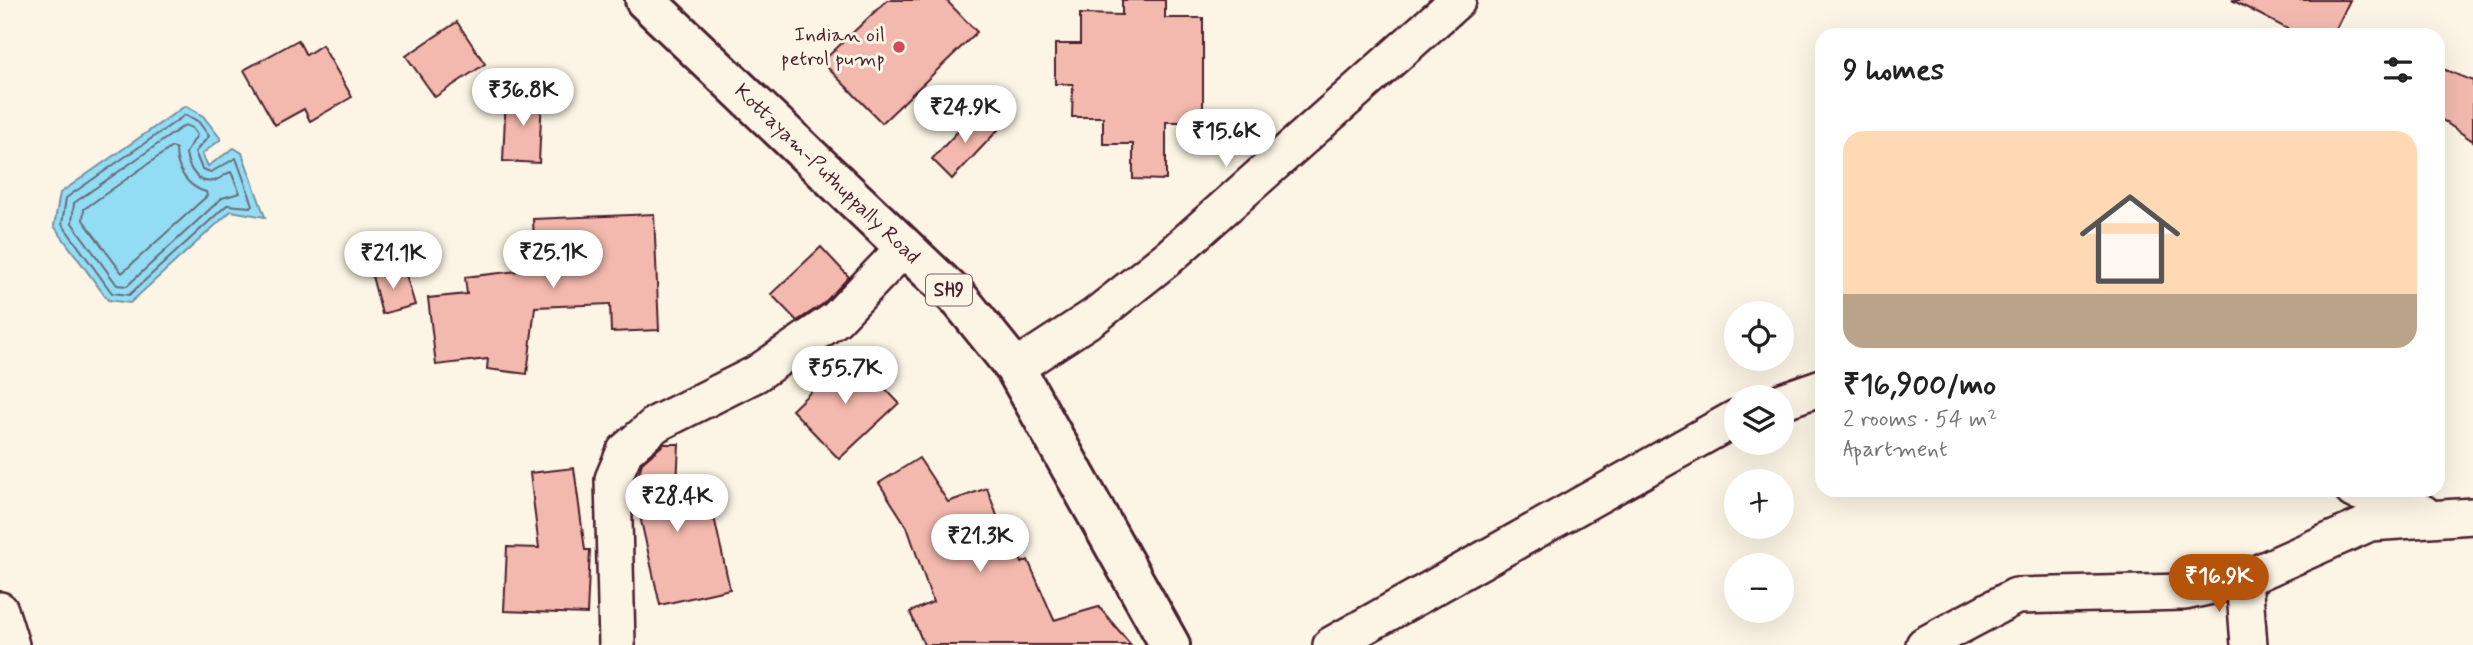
<!DOCTYPE html>
<meta charset="utf-8">
<style>
:root{--surface:#fff;--page:#f6f6f6;--text:#222;--muted:#767676;--accent:#b45309}
body{margin:0;font-family:Mynerve,sans-serif;background:var(--page);color:var(--text);height:100vh;display:flex;flex-direction:column;font-size:26px;white-space:nowrap}
*{box-sizing:border-box;margin:0}
p{font-size:23px;color:var(--muted)}
.icon{flex:none;width:38px;height:38px;fill:none;stroke:currentColor;stroke-width:2;stroke-linecap:round;stroke-linejoin:round}
.map{position:relative;flex:1;overflow:hidden}
.details{position:absolute;left:1815px;top:28px;width:630px;height:469px;display:flex;flex-direction:column;background:var(--surface);border-radius:21px;box-shadow:0 7px 28px #0002}
.details>*{flex:none}
.buttons{position:absolute;left:1724px;top:301px;display:grid;gap:14px}
.buttons a{display:grid;place-items:center;width:70px;height:70px;border-radius:50%;background:var(--surface);box-shadow:0 7px 28px #0002;font-size:35px}
.price{position:absolute;translate:-50% -60px;padding:0 16px;border-radius:24px;background:#fff;color:#222;font-size:23px;line-height:46px;filter:drop-shadow(0 2px 4px #0008)}
.price::after{content:'';position:absolute;left:50%;top:42px;width:21px;height:16px;margin-left:-10px;background:inherit;clip-path:polygon(0 0,100% 0,50% 100%)}
.price.current{background:var(--accent);color:#fff}
ul{padding:0;list-style:none}
li{display:grid;align-content:center;gap:14px;height:371px;padding:0 28px}
li span{display:grid;place-items:center;height:217px;border-radius:21px;color:#555}
li>.icon{margin-inline-start:auto}
span .icon{width:126px;height:126px;fill:#fffc;stroke-width:1}
li b{font-size:30px}
h2{display:flex;justify-content:space-between;align-items:center;height:84px;padding:0 28px;font-size:30px}
.map>svg:first-child{display:block}
.water{fill:#92ddf3;stroke:#7591a3;stroke-width:2}
.lines{fill:none;stroke-linecap:round;stroke-linejoin:round}
.shore{stroke:#676b7b;stroke-width:2}
.building{fill:#f4b9ae;stroke:#4a1f2b;stroke-width:2}
.minor-casing{stroke:#4a1f2b;stroke-width:40}
.major-casing{stroke:#4a1f2b;stroke-width:44}
.minor{stroke:#fcf5e5;stroke-width:35}
.major{stroke:#fcf5e5;stroke-width:38}
.poi-dot{fill:#d1495b;stroke:#fcf5e5;stroke-width:2.5}
.labels{text-anchor:middle;dominant-baseline:central;stroke-width:6;stroke-linejoin:round;paint-order:stroke}
.shield{fill:#fcf5e5;stroke:#7f5f63;stroke-width:2}
.shield-label{font-size:19px;font-weight:bold;fill:#4a1f2b}
.poi-label{font-size:21px;fill:#4a1f2b;stroke:#fcf5e5;text-anchor:end}
.street-label{font-size:21px;fill:#4a1f2b;stroke:#fcf5e5}
</style>
<div class="map">
<svg width="2473" height="645" viewBox="0 0 2473 645">
<rect width="100%" height="100%" fill="#fcf5e5"/>
<filter id="ink" filterUnits="userSpaceOnUse"><feTurbulence type="fractalNoise" baseFrequency=".0143" numOctaves="2"/><feDisplacementMap in="SourceGraphic" scale="14" xChannelSelector="R" yChannelSelector="G"/><feConvolveMatrix kernelMatrix="1 2 1 2 8 2 1 2 1" color-interpolation-filters="sRGB"/></filter>
<g filter="url(#ink)">
<path class="water" d="M185 106 203 116 221 139 202 154 208 166 234 148 242 153 265 217 231 211 130 303 108 300 54 226 60 193Z"/>
<g class="lines">
<g class="shore">
<path d="M185 115 198 121 209 136 195 152 202 169 211 172 236 158 253 205 250 207 227 205 129 295 112 293 62 224 66 198Z"/>
<path d="M185 125 192 128 197 135 186 153C188 168 199 187 216 180 222 178 226 173 231 172L240 193 222 198 127 286 117 285 72 223 74 203Z"/>
<path d="M172 147 176 149C176 169 187 187 206 192L207 196 122 273 83 220 84 209Z"/>
</g>
</g>
<g class="building">
<path d="M887 0H946L977 32 882 123 822 62Z"/>
<path d="M1122 0H1165V18H1203V122H1166V180L1133 179V144H1103V117H1072L1073 84H1055V44H1080V14L1122 15Z"/>
<path d="M2232 0H2350L2333 35H2299Z"/>
<path d="M457 22 485 64 435 97 406 56Z"/>
<path d="M298 40 306 55 322 45 352 97 310 121 304 109 275 125 244 70Z"/>
<path d="M2438 67 2473 81V141L2438 117Z"/>
<path d="M506 94 542 95 539 163 503 161Z"/>
<path d="M977 111 998 130 952 179 932 159Z"/>
<path d="M654 214 659 330 611 332 610 304 535 307 527 374 487 369 488 359 436 365 428 298 467 294 465 277 535 269 533 219Z"/>
<path d="M821 247 849 277 823 304 797 321 771 294Z"/>
<path d="M404 268 415 305 382 314 372 276Z"/>
<path d="M851 353 899 403 839 459 792 410Z"/>
<path d="M664 444H679L677 486 684 515 712 508 730 589 660 605 633 485 636 484 642 463Z"/>
<path d="M919 458 948 502 987 488 1004 535 1012 532 1022 563 1028 560 1054 620 1099 607 1131 645H924L910 612 933 602 907 527 879 483Z"/>
<path d="M574 468 585 550H590L587 614 504 611 507 547 539 548 530 473Z"/>
</g>
<g class="lines">
<defs>
<g id="minor">
<path d="M1015 368 1095 316 1169 257 1458 0"/>
<path d="M1782 401 1822 387"/>
<path d="M2353 490 2423 513"/>
<path d="M2244 579 2249 645"/>
<path d="M0 610 11 645"/>
<path d="M617 645 613 479 625 451 656 424 756 374 836 319 904 248"/>
<path d="M1331 645 1736 418"/>
<path d="M1924 645 2016 596 2185 592 2244 579 2370 523 2473 516"/>
</g>
<path id="major" d="M645 0 961 301 1015 368 1170 645"/>
</defs>
<use href="#minor" class="minor-casing"/>
<use href="#major" class="major-casing"/>
<use href="#minor" class="minor"/>
<use href="#major" class="major"/>
</g>
</g>
<circle class="poi-dot" cx="899" cy="47" r="7"/>
<g class="labels">
<rect class="shield" x="926" y="274.5" width="46" height="31" rx="5"/>
<g class="shield-label">
<text x="949" y="290">SH9</text>
</g>
<g class="poi-label">
<text x="885" y="35">Indian oil<tspan x="885" dy="24">petrol pump</tspan></text>
</g>
<g class="street-label">
<text transform="translate(827 174) rotate(44)">Kottayam-Puthuppally Road</text>
</g>
</g>
</svg>
<div class="buttons">
<a><svg class="icon" aria-label="locate" viewBox="0 0 24 24"><circle cx="12" cy="12" r="6"/><path d="M12 2v4M12 18v4M2 12h4M18 12h4"/></svg></a>
<a><svg class="icon" aria-label="layers" viewBox="0 0 24 24"><path d="M12 4l9 5-9 5-9-5zM3 14l9 5 9-5"/></svg></a>
<a>+</a>
<a>−</a>
</div>
<b class="price" style="left:523px;top:128px">₹36.8K</b>
<b class="price" style="left:965px;top:145px">₹24.9K</b>
<b class="price" style="left:1226px;top:169px">₹15.6K</b>
<b class="price" style="left:553px;top:290px">₹25.1K</b>
<b class="price" style="left:393px;top:291px">₹21.1K</b>
<b class="price" style="left:845px;top:406px">₹55.7K</b>
<b class="price" style="left:677px;top:534px">₹28.4K</b>
<b class="price" style="left:980px;top:574px">₹21.3K</b>
<b class="price current" style="left:2219px;top:614px">₹16.9K</b>
<section class="details">
<h2>9 homes<svg class="icon" aria-label="filters" viewBox="0 0 24 24"><path d="M4 7h16M4 17h16"/><circle cx="9" cy="7" r="2"/><circle cx="15" cy="17" r="2"/></svg></h2>
<ul>
<li><span style="background:linear-gradient(#ffd9b3 75%,#b9a48a 0)"><svg class="icon" aria-label="home" viewBox="0 0 24 24"><path d="M3 11l9-7 9 7M6 9v11h12V9"/></svg></span><div><b>₹16,900/mo</b><p>2 rooms · 54 m²</p><p>Apartment</p></div></li>
</ul>
</section>
</div>
